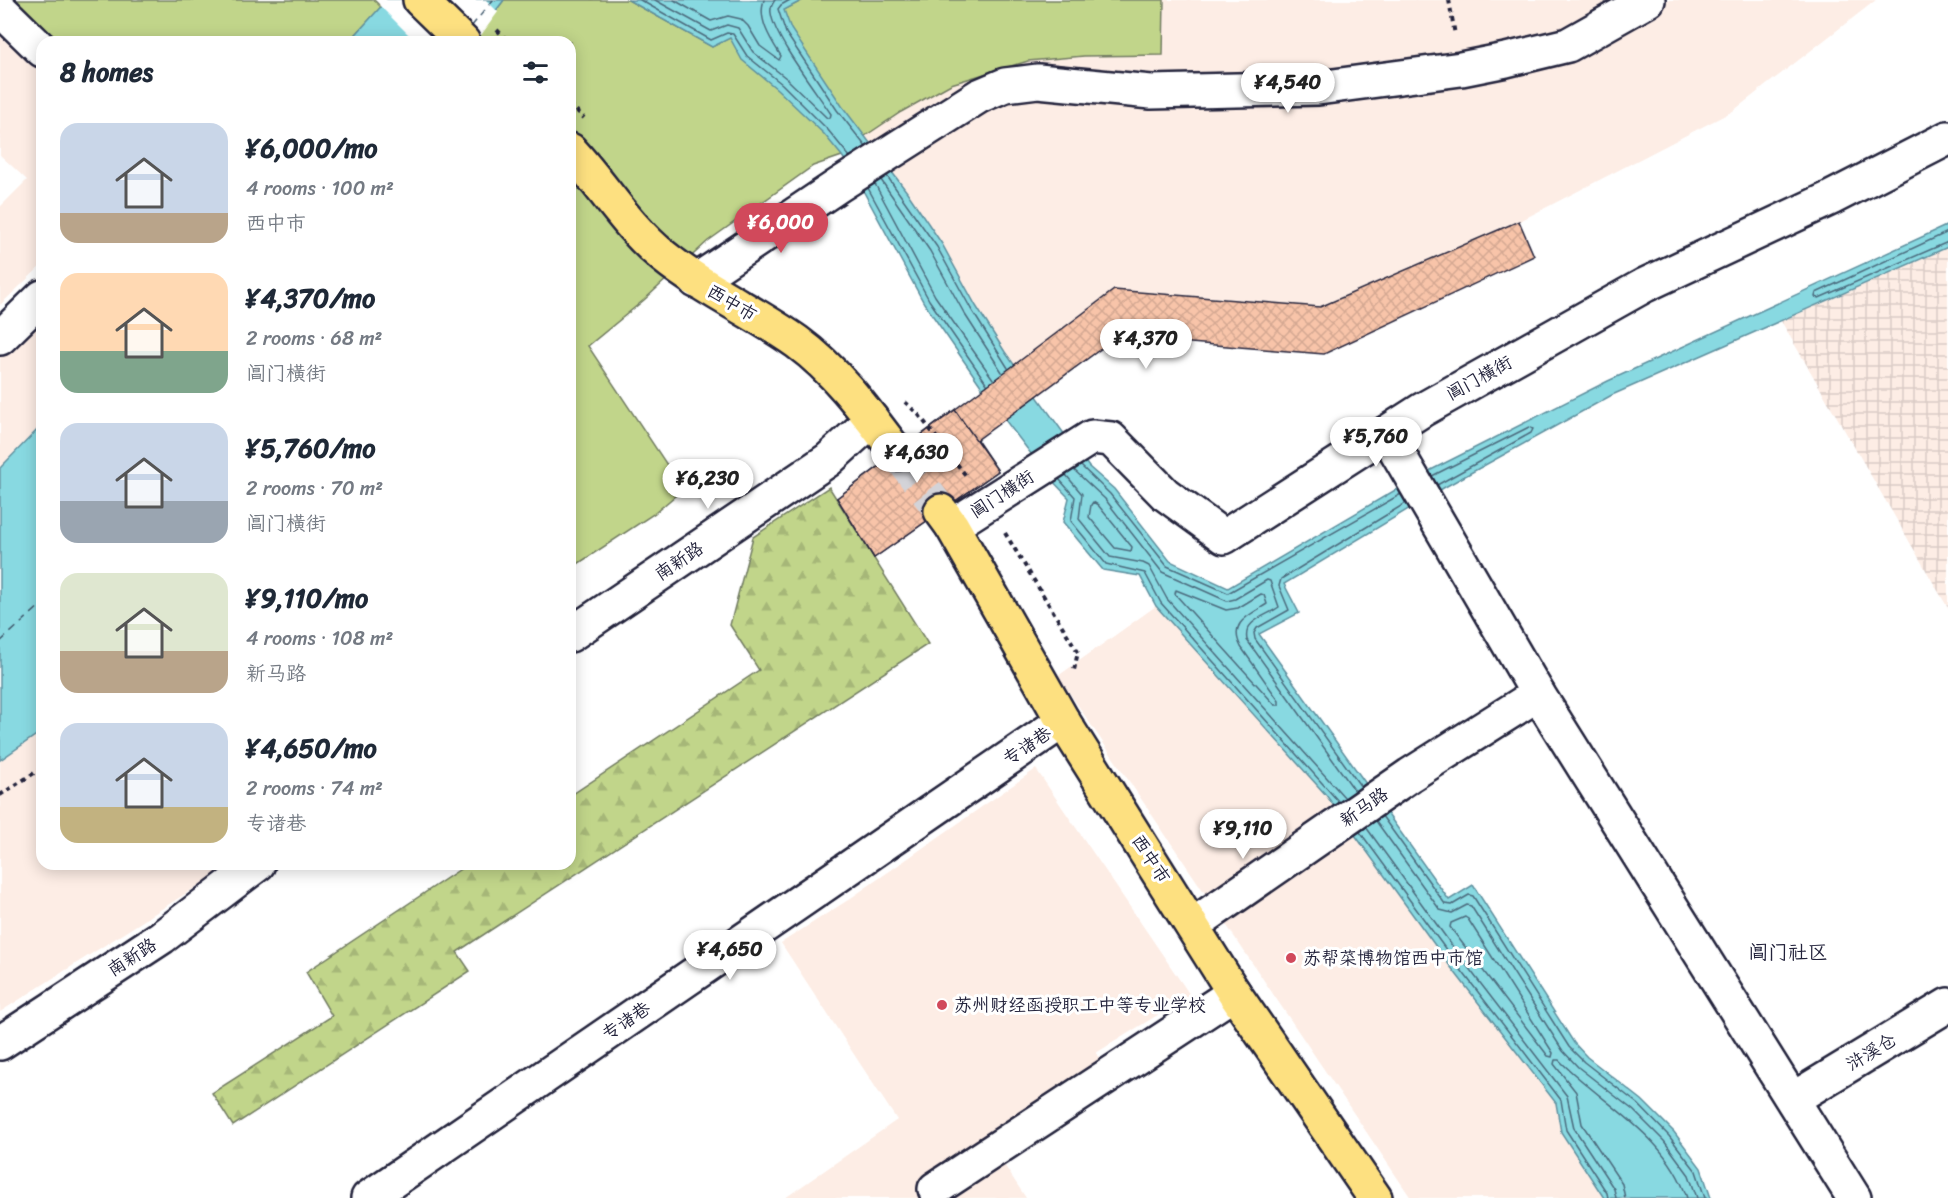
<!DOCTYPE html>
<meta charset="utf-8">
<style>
:root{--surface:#fff;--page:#f6f6f7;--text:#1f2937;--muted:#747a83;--accent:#d1495b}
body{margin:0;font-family:Sriracha,"LXGW WenKai TC",sans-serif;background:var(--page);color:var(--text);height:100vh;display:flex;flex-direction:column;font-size:22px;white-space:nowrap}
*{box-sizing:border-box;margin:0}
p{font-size:20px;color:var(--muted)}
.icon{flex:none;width:33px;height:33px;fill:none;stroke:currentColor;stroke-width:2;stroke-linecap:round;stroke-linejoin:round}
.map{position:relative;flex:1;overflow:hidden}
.panel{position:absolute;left:36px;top:36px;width:540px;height:834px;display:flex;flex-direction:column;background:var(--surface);border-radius:18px;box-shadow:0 3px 15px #0003}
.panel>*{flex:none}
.price{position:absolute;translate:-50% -51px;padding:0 14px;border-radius:21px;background:#fff;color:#222;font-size:20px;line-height:39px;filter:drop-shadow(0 2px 3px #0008)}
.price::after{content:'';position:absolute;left:50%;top:36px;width:18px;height:14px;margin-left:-9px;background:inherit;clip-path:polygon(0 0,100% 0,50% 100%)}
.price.current{background:var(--accent);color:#fff}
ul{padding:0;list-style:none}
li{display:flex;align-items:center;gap:18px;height:150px;padding:0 24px}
li span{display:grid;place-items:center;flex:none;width:168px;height:120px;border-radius:18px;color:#555}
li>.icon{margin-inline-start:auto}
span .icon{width:72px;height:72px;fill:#fffc;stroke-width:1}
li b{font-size:26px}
h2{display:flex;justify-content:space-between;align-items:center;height:72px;padding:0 24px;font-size:26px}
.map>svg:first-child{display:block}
.built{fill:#fdede5}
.industrial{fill:url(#industrial-grid)}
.green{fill:#c1d58a;stroke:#727c62;stroke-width:1.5}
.forest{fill:url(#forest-firs);stroke:#727c62;stroke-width:1.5}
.water{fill:#88d9e1;stroke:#5f909f;stroke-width:1.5}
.pier{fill:#fff}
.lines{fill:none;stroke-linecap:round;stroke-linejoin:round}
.shore{stroke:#4b6b7d;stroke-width:1.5}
.ferry{stroke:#41596d;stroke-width:1.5;stroke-dasharray:8 6;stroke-linecap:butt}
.building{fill:url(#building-cross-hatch);stroke:#22223b;stroke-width:1.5}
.major-tunnel{stroke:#d3d3d8;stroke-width:33;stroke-dasharray:33 16;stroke-linecap:butt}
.minor-casing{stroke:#22223b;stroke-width:38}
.major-casing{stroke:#22223b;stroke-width:38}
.path{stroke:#22223b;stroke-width:4;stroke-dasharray:4.5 4.5;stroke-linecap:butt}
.minor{stroke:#fff;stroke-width:33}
.major{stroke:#fde080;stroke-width:33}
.poi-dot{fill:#d1495b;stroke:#fff;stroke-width:2}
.labels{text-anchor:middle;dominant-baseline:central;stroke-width:6;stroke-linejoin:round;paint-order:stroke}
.street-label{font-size:18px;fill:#22223b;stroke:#fff}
.poi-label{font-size:18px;fill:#22223b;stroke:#fff;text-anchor:start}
.neighbourhood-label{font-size:20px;fill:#22223b;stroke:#fff}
</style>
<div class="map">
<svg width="1948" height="1198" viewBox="0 0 1948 1198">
<defs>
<pattern id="industrial-grid" width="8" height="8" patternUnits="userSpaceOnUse" patternTransform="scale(1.5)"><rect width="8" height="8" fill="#fdede5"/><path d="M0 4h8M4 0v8" fill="none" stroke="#d9cbc5"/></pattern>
<pattern id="forest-firs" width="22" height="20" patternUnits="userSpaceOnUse" patternTransform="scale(1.5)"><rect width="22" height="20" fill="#c1d58a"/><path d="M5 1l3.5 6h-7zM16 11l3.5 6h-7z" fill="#a6b778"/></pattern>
<pattern id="building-cross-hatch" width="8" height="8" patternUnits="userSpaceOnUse" patternTransform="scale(1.5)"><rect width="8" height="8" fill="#f8c4a9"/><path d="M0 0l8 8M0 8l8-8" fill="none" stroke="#d4a892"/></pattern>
</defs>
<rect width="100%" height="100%" fill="#fff"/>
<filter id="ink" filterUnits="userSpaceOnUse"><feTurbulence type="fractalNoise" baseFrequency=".0167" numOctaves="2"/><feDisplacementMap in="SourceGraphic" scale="12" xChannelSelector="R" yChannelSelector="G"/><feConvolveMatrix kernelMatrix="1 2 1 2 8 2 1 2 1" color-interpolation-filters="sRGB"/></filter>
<g filter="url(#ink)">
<g class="built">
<path d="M1164 0H1876L1733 111 1520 221 1534 256 1324 354 1117 337 1036 397 1005 352 976 306 942 244 907 192 865 136 901 112 951 84 990 71 1028 61 1084 56 1163 55Z"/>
<path d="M0 31 42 72V265L0 305V207L27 180 0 155Z"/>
<path d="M42 313V425L0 468V354Z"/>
<path d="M1156 606 1326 795 1450 966 1556 1103 1561 1132 1604 1198H1411L1058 676Z"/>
<path d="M42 731V864H228L229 866 0 1012V760Z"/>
<path d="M1036 769 1190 995 1096 1053 1117 1085 999 1157 1026 1198H785L897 1120 781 943 848 900Z"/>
</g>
<path class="industrial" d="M1948 247V608L1781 321Z"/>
<g class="green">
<path d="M8 0H374L381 7 349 42H51Z"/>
<path d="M504 0H628L712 47 803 0H1164L1163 55 1084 56 1028 61 951 84 901 112 865 136 842 156 813 166 708 241 644 300 588 346 683 489 655 513 570 569V42H472Z"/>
</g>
<path class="forest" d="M829 487 928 644 457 952 470 971 233 1126 212 1093 332 1016 306 972 468 864H570V796L759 670 730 625 753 537Z"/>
<g class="water">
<path d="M387 0H504L472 42H349Z"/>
<path d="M628 0H803L784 10 791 29 842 106 907 192 942 244 976 306 1005 352 1070 442 1089 467 1114 489 1170 561 1228 588 1421 475 1608 381 1948 225V247L1612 395 1445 487 1284 584 1299 613 1259 634 1449 900 1473 885 1574 1043 1587 1057 1642 1100 1674 1132 1701 1168 1711 1198H1604L1561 1132 1556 1103 1450 966 1326 795 1156 606 1140 576 1103 570 1063 522 1069 498 1048 476 999 412 924 303 854 174 842 156 824 134 777 89 742 60 730 38 712 47Z"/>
<path d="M42 425V731L0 760V468Z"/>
</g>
<path class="pier" d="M383 0H486L498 12 476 42H416L379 5Z"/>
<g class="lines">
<g class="shore">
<path d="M640 0 711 40 727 33 733 34 747 56 782 84 828 130 850 157"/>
<path d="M655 0 711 31 727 25 738 28 753 52 786 78 827 118H830L831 114C816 91 774 38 771 13 770 8 772 4 775 0"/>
<path d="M674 0 711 21 728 16 741 19 748 26 760 46 779 60 781 56C771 40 757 19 764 0"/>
<path d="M790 0 781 5 778 9 786 33 837 110 866 147"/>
<path d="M887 176 937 247 971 309 1008 368"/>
<path d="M881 180 930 251 964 313 1002 372"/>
<path d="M875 184 935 296 993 379"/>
<path d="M868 188 929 300 987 384"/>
<path d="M1948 232 1816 293 1815 297 1819 298 1948 242"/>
<path d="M1081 466 1110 494 1167 566 1228 593 1401 494"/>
<path d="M1074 470 1105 499 1162 572 1227 601 1235 599 1267 580 1270 581 1279 607C1267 616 1243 620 1247 640L1355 791"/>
<path d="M1066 475 1082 494 1079 519 1110 557 1143 563 1149 566 1167 599 1345 798"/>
<path d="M1432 476 1529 427 1533 429 1531 433 1437 485"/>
<path d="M1059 479 1075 497 1071 521 1106 564 1145 573 1161 603 1339 802"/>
<path d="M1093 502 1098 505 1132 547 1131 551 1115 548 1089 517 1091 505Z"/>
<path d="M1176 590 1226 610 1238 608 1261 594 1264 595 1267 604C1250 615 1228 622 1241 647L1279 701V705H1275L1175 594Z"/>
<path d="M1361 787 1255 639 1254 633 1257 628 1289 610 1279 586 1281 579 1406 503"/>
<path d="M1382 816 1445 904 1452 905 1469 895 1473 896 1569 1047 1584 1062 1638 1104 1669 1136 1696 1171 1705 1198"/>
<path d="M1376 821 1440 910 1452 913 1467 905 1471 906 1563 1051 1578 1067 1633 1110 1664 1141 1689 1175 1697 1198"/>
<path d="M1366 827 1461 958 1567 1096 1574 1128 1614 1189 1616 1198"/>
<path d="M1360 832 1455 962 1561 1100 1566 1130 1607 1193 1608 1198"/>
<path d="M1465 917 1468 919 1553 1053 1552 1057 1548 1056 1450 927 1451 923Z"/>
<path d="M1625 1198 1622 1184 1582 1124 1576 1092 1554 1064 1555 1060H1559C1602 1104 1667 1135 1687 1198"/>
</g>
<g class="ferry">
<path d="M471 27 493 0"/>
<path d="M0 642 42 604"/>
</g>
</g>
<g class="building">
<path d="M1519 221 1534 256 1324 354 1117 337 977 440 998 471 874 558 837 498 1114 290 1320 307Z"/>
<path d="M955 410 998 471 874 558 837 498Z"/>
</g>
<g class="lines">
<path class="major-tunnel" d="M897 453 941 511"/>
<defs>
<g id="minor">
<path d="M0 9 42 50"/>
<path d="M696 281 839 185 979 96 1005 85 1038 81 1151 92 1318 88 1461 69 1506 60 1568 45 1648 0"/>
<path d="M0 338 42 297"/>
<path d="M1386 433 1538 694 1854 1198"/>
<path d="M952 526 1092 437 1111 439 1165 494 1224 537 1422 410 1645 285 1831 198 1948 138"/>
<path d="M570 635 828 460 872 420"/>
<path d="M1193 925 1410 775 1538 694"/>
<path d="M0 1043 162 937 258 864"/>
<path d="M1793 1099 1948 1005"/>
<path d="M935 1189 1234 993"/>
<path d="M368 1198 1063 721"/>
</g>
<g id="major">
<path d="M420 0 463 42"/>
<path d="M570 150C602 184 626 226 663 256 705 290 753 311 797 342 838 372 867 413 897 453"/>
<path d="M941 511 952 526 1063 721 1234 993 1375 1198"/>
</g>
</defs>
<use href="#minor" class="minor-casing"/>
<use href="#major" class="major-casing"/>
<g class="path">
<path d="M1449 0 1455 35"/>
<path d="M497 30 509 42"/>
<path d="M570 104 584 118"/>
<path d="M905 402 919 415 967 477"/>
<path d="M1005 533 1078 652 1074 670"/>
<path d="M0 795 42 768"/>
</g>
<use href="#minor" class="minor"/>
<use href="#major" class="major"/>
</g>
</g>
<g class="poi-dot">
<circle cx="1291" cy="958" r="6"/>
<circle cx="942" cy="1005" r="6"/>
</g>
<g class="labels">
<g class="street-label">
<text transform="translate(732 303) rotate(31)">西中市</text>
<text transform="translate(1479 378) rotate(-29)">阊门横街</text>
<text transform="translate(1002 494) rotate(-33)">阊门横街</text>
<text transform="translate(679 561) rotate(-34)">南新路</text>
<text transform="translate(1027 746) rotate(-34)">专诸巷</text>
<text transform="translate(1364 807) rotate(-35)">新马路</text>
<text transform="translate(1151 859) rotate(57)">西中市</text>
<text transform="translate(132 957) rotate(-33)">南新路</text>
<text transform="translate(626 1021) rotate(-34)">专诸巷</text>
<text transform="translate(1871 1052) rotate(-31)">浒溪仓</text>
</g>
<g class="poi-label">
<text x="1303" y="958">苏帮菜博物馆西中市馆</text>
<text x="954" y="1005">苏州财经函授职工中等专业学校</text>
</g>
<g class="neighbourhood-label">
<text x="1788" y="952">阊门社区</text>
</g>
</g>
</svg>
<b class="price" style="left:1288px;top:114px">¥4,540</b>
<b class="price current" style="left:781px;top:254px">¥6,000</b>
<b class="price" style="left:1146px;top:370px">¥4,370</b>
<b class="price" style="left:1376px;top:468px">¥5,760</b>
<b class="price" style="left:917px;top:484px">¥4,630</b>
<b class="price" style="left:708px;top:510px">¥6,230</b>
<b class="price" style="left:1243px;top:860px">¥9,110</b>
<b class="price" style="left:730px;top:981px">¥4,650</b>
<section class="panel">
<h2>8 homes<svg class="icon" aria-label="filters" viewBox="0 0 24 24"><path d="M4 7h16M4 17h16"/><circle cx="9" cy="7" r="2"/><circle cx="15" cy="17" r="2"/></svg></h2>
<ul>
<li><span style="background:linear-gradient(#c9d6e8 75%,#b9a48a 0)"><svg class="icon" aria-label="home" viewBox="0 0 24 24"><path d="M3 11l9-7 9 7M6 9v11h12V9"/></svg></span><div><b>¥6,000/mo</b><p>4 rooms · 100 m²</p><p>西中市</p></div></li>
<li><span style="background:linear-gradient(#ffd9b3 65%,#7fa58c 0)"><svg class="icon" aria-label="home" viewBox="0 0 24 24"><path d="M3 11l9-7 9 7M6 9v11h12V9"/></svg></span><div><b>¥4,370/mo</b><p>2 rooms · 68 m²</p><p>阊门横街</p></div></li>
<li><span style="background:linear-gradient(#c9d6e8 65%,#9aa5b1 0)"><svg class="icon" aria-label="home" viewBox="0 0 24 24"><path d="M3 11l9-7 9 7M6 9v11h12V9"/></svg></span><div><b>¥5,760/mo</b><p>2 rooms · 70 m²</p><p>阊门横街</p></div></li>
<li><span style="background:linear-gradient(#dfe7d0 65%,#b9a48a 0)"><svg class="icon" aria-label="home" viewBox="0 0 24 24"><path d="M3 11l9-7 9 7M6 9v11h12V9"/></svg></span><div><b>¥9,110/mo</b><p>4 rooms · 108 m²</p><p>新马路</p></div></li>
<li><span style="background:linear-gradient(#c9d6e8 70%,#c2b280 0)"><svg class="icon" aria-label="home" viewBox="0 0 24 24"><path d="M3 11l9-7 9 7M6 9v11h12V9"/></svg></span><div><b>¥4,650/mo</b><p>2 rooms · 74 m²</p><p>专诸巷</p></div></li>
</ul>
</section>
</div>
